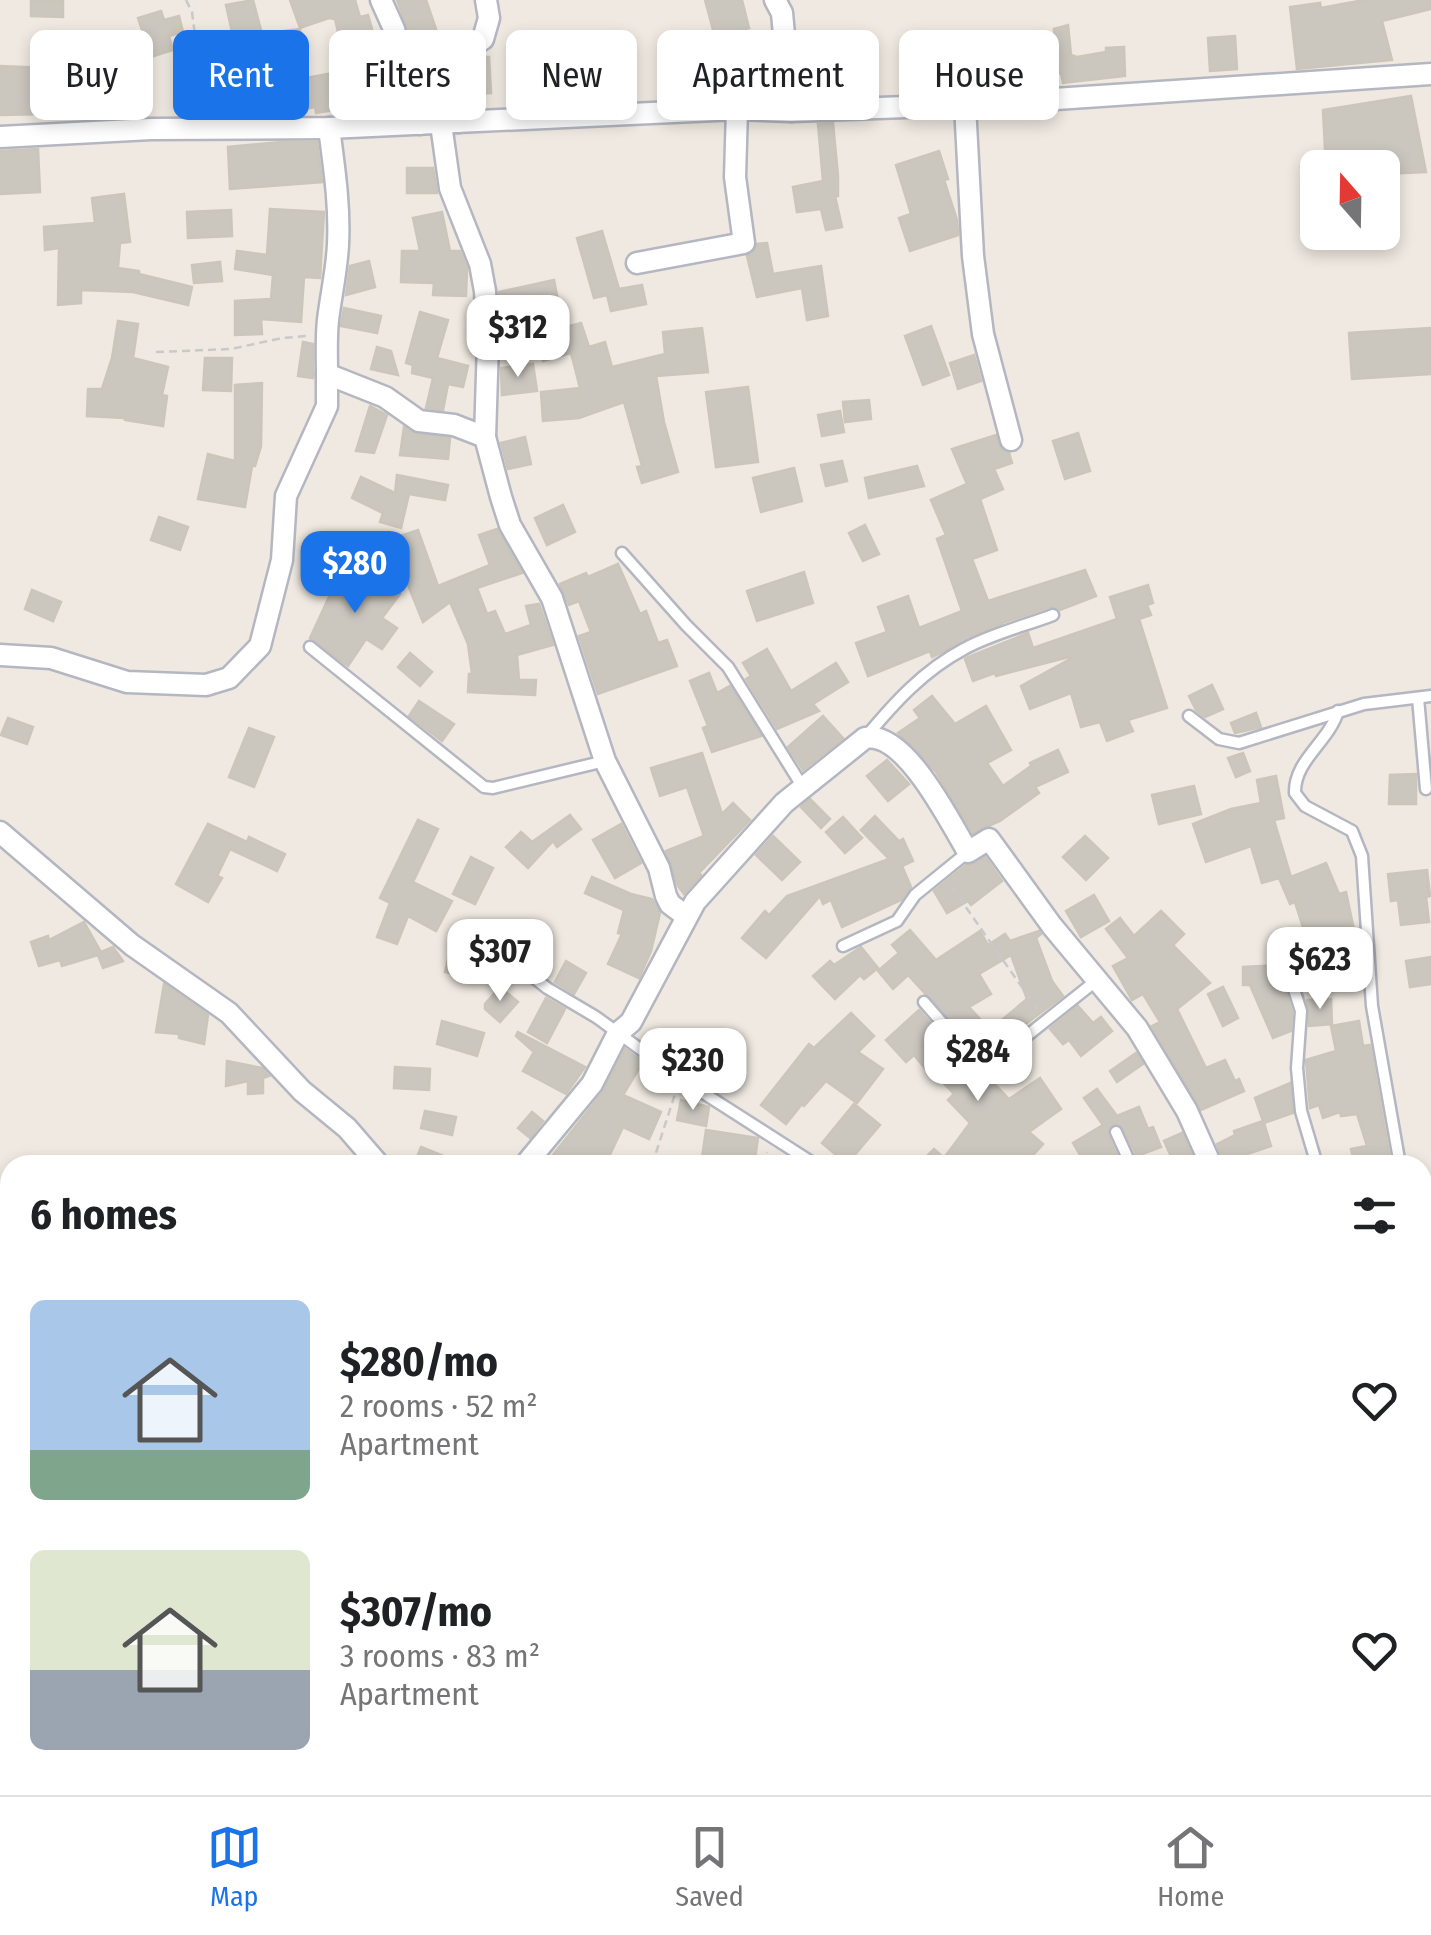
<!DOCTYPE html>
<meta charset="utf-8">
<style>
:root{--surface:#fff;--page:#f6f6f6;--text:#202124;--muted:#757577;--line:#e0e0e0;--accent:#1a73e8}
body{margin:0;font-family:"Fira Sans Condensed",sans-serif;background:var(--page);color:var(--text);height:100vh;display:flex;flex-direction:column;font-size:38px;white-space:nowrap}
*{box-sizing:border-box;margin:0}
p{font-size:32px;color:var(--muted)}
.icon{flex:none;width:55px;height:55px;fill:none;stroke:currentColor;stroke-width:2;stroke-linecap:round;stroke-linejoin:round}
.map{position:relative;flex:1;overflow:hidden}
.details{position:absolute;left:0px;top:1155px;width:1432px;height:640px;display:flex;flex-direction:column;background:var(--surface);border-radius:30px 30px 0 0;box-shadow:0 5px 15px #0003}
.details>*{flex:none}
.banner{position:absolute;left:30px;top:30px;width:1372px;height:90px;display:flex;gap:20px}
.needle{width:65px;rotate:340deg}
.buttons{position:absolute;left:1300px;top:150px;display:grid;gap:20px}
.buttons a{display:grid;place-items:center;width:100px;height:100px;border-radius:15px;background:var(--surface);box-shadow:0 5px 15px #0003;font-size:50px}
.price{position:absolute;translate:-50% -85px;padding:0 22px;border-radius:20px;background:#fff;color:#222;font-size:32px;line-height:65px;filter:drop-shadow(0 2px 5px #0008)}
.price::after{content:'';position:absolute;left:50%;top:60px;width:30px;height:22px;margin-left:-15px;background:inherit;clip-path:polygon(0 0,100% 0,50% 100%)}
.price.current{background:var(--accent);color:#fff}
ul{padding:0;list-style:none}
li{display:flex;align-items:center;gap:30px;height:250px;padding:0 30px}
li span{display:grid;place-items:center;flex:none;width:280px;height:200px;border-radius:15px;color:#555}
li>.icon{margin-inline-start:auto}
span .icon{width:120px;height:120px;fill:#fffc;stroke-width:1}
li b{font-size:42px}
h2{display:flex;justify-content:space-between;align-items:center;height:120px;padding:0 30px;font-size:42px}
.pill{padding:0 35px;border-radius:15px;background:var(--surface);box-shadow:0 5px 15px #0003;font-size:35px;line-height:90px}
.pill.current{background:var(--accent);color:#fff}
.menu{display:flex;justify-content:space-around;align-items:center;height:140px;border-top:2px solid var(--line);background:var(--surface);font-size:28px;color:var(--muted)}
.menu a{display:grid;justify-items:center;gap:5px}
.menu .current{color:var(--accent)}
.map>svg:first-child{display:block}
.green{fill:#b6e59e}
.building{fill:#cbc7bf;stroke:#cbc5ba;stroke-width:2.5;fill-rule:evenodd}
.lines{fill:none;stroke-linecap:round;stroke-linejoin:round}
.lane-casing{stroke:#b4b7c1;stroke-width:15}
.street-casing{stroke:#b4b7c1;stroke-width:25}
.path{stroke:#c9c9c9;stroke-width:2.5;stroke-dasharray:8 5;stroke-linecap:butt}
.lane{stroke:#fff;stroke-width:10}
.street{stroke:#fff;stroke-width:20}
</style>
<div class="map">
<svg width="1431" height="1795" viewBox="0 0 1431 1795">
<rect width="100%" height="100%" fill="#efe9e1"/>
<path class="green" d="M1225 1785H1320L1319 1795H1226Z"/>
<g class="building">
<path d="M31 0 63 1V17L31 16Z"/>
<path d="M253 0 262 34 300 29 304 54 277 58 275 47 237 54 226 5Z"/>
<path d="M290 0H355L360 17 368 15 374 36 341 45 335 19 329 18 300 28Z"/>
<path d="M397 0H426L436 29 411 38Z"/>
<path d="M705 0H742L749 28 715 37Z"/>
<path d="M1364 0H1431V9L1382 21 1392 60 1297 69 1290 7 1320 3 1321 8Z"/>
<path d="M161 11 164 20 179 16 183 32 169 36 173 50 151 57 138 18Z"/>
<path d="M1068 25 1071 55 1077 57 1106 52V48L1124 47 1125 76 1063 83 1061 73 1030 83 1024 64 1056 53 1054 29Z"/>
<path d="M1235 36 1237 69 1210 71 1208 38Z"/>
<path d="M962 50 968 85 949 88 943 53Z"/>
<path d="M865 53 867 90 847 91 846 88 803 93 800 57Z"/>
<path d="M480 57H489L491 93 466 94 467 71Z"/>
<path d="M249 59 251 85 236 86 235 60Z"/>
<path d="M0 66 46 68V114L0 115Z"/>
<path d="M328 74 333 94 396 87 402 111 352 112 351 107 316 113 315 107 278 114 273 84Z"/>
<path d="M136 81 138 116 103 117V94H119L118 82Z"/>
<path d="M1411 96 1426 172 1382 174V168H1326L1323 110Z"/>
<path d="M833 123 838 176V196H835L842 227 826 230 821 209 797 212 793 187 823 181 818 124Z"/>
<path d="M281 142H317L322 182 230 189 228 147Z"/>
<path d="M38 149 40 192 0 194V151Z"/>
<path d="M939 151 948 179 944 180 957 220 958 235 910 251 899 218 911 214 896 165Z"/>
<path d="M407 168H433L437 193H407Z"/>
<path d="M124 194 130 242 120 243 118 268 139 271V274L192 287 188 305 133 292 81 290V303L58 305 59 248 45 250 44 227 95 223 92 198Z"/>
<path d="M270 209 324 212 320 278 304 277 301 322 261 319 262 334 235 335V301L271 299 273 275 235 269 237 251 267 255Z"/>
<path d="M231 210 232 236 188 238 187 212Z"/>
<path d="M442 212 450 251H460L467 268 466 296 433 295 434 283 401 282 402 251H420L413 218Z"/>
<path d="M602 231 619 289 642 285 646 304 611 311 607 295 594 298 577 238Z"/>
<path d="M767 243 773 274 821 266 828 316 807 320 802 288 757 297 747 256 753 253 757 244Z"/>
<path d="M369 261 375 287 346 295 350 266Z"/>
<path d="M220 262 222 281 194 283 192 265Z"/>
<path d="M554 280 559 305 500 318 499 292Z"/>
<path d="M344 308 381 316 377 333 341 326Z"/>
<path d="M420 312 448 320 437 358 468 366 463 387 448 384 443 410 426 408 433 378 412 373 413 365 406 363Z"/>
<path d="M118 321 138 324 133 358 168 367 162 395 167 396 163 426 125 420V418L87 416 88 389H102L112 358Z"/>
<path d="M581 323 589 347 605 342 612 367 665 354 663 332 702 328 708 372 656 376 664 422 678 472 642 483 637 467 642 466 624 402 579 418 543 421 541 392 580 388 571 353 543 361 536 335Z"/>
<path d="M931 326 949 375 923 385 905 336Z"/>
<path d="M1431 328V374L1352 379 1349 333Z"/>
<path d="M303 342 313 344V378L298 376Z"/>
<path d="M377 347 391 351 398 375 371 369Z"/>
<path d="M974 355 981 381 958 389 950 363Z"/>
<path d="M205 358H232L231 391 203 390Z"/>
<path d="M533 364 537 391 502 395 501 368Z"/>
<path d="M262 383 261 446 255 466H252L245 507 198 499 208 454 235 461V385Z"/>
<path d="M748 387 758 462 716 467 706 392Z"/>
<path d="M869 400 871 419 845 422 843 402Z"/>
<path d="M370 406 387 415 374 453 356 451Z"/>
<path d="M840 411 844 432 822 436 818 415Z"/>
<path d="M404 427 417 434 450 438 448 459 400 455Z"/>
<path d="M1078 433 1090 471 1065 479 1053 441Z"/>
<path d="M996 435 1001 449 1009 453 1012 463 994 469 1003 489 980 499 997 550 972 559 988 601 1085 570 1096 596 1060 610 1050 607 1005 622 932 657 930 651 868 676 856 643 887 632 878 607 908 596 919 628 962 611 937 539 946 535 931 500 967 484 952 449Z"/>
<path d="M525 437 531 464 508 469 501 443Z"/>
<path d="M842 461 847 481 826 486 821 465Z"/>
<path d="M917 466 924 486 869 498 865 478Z"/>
<path d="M794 468 802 501 761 512 753 478Z"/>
<path d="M397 475 448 485 445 500 409 494 401 528 380 522 383 513 352 498 361 477 395 493Z"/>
<path d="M563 505 575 532 547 545 535 518Z"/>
<path d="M159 517 188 527 180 550 151 540Z"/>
<path d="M865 525 879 554 863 561 849 533Z"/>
<path d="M497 529 522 573 477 588 487 614 495 611 505 634 531 625 526 606 539 604 553 645 517 655 519 680H536L535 695 468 692 469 674H472L468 644 450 602 423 622 397 558 406 555 400 536 418 530 438 586 490 565 479 535Z"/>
<path d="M618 564 640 614 646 611 658 643 667 640 677 666 598 694 579 636 591 632 579 601 569 605 560 584 586 573 588 577Z"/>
<path d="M351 566 377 583 379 579 400 594 382 618 397 628 382 649 366 639 348 666 310 638 330 595Z"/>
<path d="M804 572 813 603 757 621 747 591Z"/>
<path d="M1148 585 1153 603 1147 605 1151 615 1139 619 1167 708 1128 720 1133 731 1107 741 1100 722 1081 727 1071 693 1030 709 1021 686 1070 659 1069 657 996 676 995 673 973 681 965 659 968 657 1028 633 1033 648 1117 619 1110 597Z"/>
<path d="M32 590 61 602 53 621 25 609Z"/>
<path d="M767 649 791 691 836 663 848 682 813 704 819 711 777 729 746 679 751 676 743 663Z"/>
<path d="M410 653 432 672 420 686 398 667Z"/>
<path d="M709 673 717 693 730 686 761 736 712 752 703 728 708 726 690 681Z"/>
<path d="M1212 685 1223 709 1205 717 1196 710 1189 696Z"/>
<path d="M932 696 955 724 986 706 1011 750 987 763 1003 786 1031 766 1030 763 1058 750 1068 772 1035 787 1039 793 1000 821 973 833 936 772 898 733 920 718 914 710Z"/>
<path d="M419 701 454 724 442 741 409 716Z"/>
<path d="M1256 713 1261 727 1235 733 1231 723Z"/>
<path d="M823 716 843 738 803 770 788 747Z"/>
<path d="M8 718 33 727 27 744 1 735Z"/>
<path d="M249 728 274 737 254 787 229 777Z"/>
<path d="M702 753 722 814 733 803 750 820 699 873 701 875 684 894 678 886 666 851 704 836 687 787 660 796 651 768Z"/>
<path d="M1243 753 1250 771 1236 777 1228 758Z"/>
<path d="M887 760 909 784 888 801 867 776Z"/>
<path d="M1416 774V804H1389L1390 775Z"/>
<path d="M1276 776 1284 818 1274 820 1291 877 1326 863 1339 894 1346 892 1354 930 1343 933 1359 983 1332 991 1327 973 1337 970 1327 936 1308 943 1295 902 1290 904 1279 878 1262 883 1251 846 1206 862 1193 824 1231 809 1261 803 1257 780Z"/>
<path d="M1194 786 1201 814 1159 824 1152 795Z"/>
<path d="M810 799 830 819 821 828 801 807Z"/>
<path d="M570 815 581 829 557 847 553 841 528 868 506 847 521 832 532 842Z"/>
<path d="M875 816 899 841 903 839 913 861 902 866 911 887 901 900 842 927 831 900 823 904 820 896 766 958 742 938 765 911 769 915 787 896 889 859 861 830Z"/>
<path d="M843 817 862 838 845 853 826 832Z"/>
<path d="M418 820 438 829 413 882 452 901 436 931 408 916 397 944 377 937 390 903 380 898Z"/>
<path d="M208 824 247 842 249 837 285 854 277 871 230 849 217 876 222 878 208 902 176 884Z"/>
<path d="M621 824 641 863 615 878 593 840Z"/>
<path d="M773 836 800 862 782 880 756 855Z"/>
<path d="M1085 836 1108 858 1086 880 1063 857Z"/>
<path d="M471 857 493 868 475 904 453 894Z"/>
<path d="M985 857 1002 881 971 905 968 901 947 913 934 891 966 865Z"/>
<path d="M1427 870 1430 896 1426 897 1429 922 1401 925 1398 900 1391 901 1388 874Z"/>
<path d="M592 877 631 894 652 899 660 913 651 951 639 978 608 964 622 934 618 933 624 910 585 893Z"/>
<path d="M1094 895 1109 921 1081 937 1066 911Z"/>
<path d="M1161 911 1184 934 1173 945 1210 983 1177 1009 1206 1068 1225 1060 1235 1081 1239 1079 1244 1091 1201 1110 1152 1026 1160 1022 1143 994 1132 1000 1113 966 1128 958 1106 929 1120 918 1134 936Z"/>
<path d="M84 922 101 952 113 947 123 961 103 968 98 955 62 966 60 960 39 966 31 942 48 936 49 940Z"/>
<path d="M910 930 936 960 980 931 988 945 1005 934 1010 941 1039 931 1041 934 1036 938 1052 981 1063 996 983 1056 908 975 893 989 878 971 899 953 892 945ZM1011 955 1027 999 990 1030 969 1007 991 994 979 974Z"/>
<path d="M453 940 476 946 469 977 445 972Z"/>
<path d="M861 947 878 968 864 979 860 975 835 999 813 976 830 961 834 965Z"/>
<path d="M1431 957V984L1410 987 1406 961Z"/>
<path d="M566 961 586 973 574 994 555 982Z"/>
<path d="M1283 965 1284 985 1292 1012 1291 1031 1273 1038 1250 985H1243V967Z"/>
<path d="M164 984 208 1015 204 1044 179 1038V1034L156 1032Z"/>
<path d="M500 987 518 1002 500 1022 485 1009V1004Z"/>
<path d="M1223 987 1238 1018 1223 1026 1208 994Z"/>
<path d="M546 998 565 1009 547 1043 528 1032Z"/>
<path d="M1331 999 1332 1024 1309 1026 1307 1000Z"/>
<path d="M1078 1006 1093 1023 1101 1017 1112 1031 1081 1056 1069 1040 1063 1044 1050 1029Z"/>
<path d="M919 1010 938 1032 933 1037 954 1062 960 1057 972 1070 985 1074 1009 1099 1040 1078 1061 1109 1029 1132 1043 1144 1024 1165H918L934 1149 944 1158 970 1123 948 1100 954 1094 932 1071 929 1073 914 1055 906 1062 886 1040Z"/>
<path d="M851 1013 874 1036 858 1052 883 1069 857 1103 826 1081 804 1106 802 1104 786 1124 761 1105 809 1044 814 1048Z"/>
<path d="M442 1021 484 1033 477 1056 437 1044Z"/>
<path d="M1359 1021 1363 1046 1370 1045 1391 1165H1355L1351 1149 1367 1146 1357 1114 1341 1116 1340 1112 1323 1118 1319 1105 1310 1108 1306 1060 1336 1051 1331 1026Z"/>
<path d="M518 1032 585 1067 566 1094 523 1071 534 1052 516 1036Z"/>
<path d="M625 1049 643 1062 623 1095 661 1112 649 1139 623 1127 605 1165H545L603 1092Z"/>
<path d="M1136 1053 1143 1064 1117 1082 1110 1071Z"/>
<path d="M227 1061 262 1068 269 1076 263 1078V1093L248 1094V1081L226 1086Z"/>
<path d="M395 1067 430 1069 429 1090 394 1088Z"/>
<path d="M1290 1083 1293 1113 1264 1123 1271 1146 1224 1162 1217 1144 1235 1135 1234 1131 1263 1121 1255 1098Z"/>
<path d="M1097 1089 1117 1116 1139 1107 1148 1129 1153 1127 1161 1147 1137 1156 1123 1128 1113 1124 1108 1128V1135L1121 1165H1086L1073 1143 1103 1125 1084 1098Z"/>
<path d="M681 1100 709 1107 706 1126 677 1120Z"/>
<path d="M854 1104 880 1125 847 1164 822 1143Z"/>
<path d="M425 1111 456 1117 452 1135 421 1128Z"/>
<path d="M532 1112 543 1121 530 1138 518 1128Z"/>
<path d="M706 1130 758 1138 754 1165 729 1162 728 1165H701Z"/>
<path d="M1182 1133 1193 1158 1175 1165 1164 1141Z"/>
<path d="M421 1147 464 1164V1165H414Z"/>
</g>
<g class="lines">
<defs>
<g id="lane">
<path d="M622 553 686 625 728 667 804 789"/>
<path d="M310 647 484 787 493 788 605 761"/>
<path d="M1418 698 1426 789"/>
<path d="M1338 711C1329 742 1294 760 1295 793L1305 806 1352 831 1362 856 1372 1006 1400 1165"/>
<path d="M1189 716 1219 739 1239 743 1364 704 1431 696"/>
<path d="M865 738C894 703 924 670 964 649 991 634 1024 626 1053 615"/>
<path d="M484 938 547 988 596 1017 680 1078 816 1165"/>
<path d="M843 946 897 921 915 895 968 852"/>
<path d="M1292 965V983L1301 1011 1297 1068 1301 1111 1317 1165"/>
<path d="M924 1002 976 1062 983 1066 999 1058 1097 980"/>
<path d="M1116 1132 1131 1165"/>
<path d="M1036 1165 1038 1163"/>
<path d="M1422 1200 1431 1199"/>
<path d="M1422 1315H1431"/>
<path d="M631 1785 649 1795"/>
</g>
<g id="street">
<path d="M381 0 394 29 420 124"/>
<path d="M775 0 782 13 791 111"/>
<path d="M965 105 973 256 983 334 1011 440"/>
<path d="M458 122C448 80 442 63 483 39L489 18 486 0"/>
<path d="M441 124 450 188 480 264 485 291 488 343 485 437 501 497 510 525 552 598 605 761 659 868 666 896 670 904 686 916"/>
<path d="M329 128C334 167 340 205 338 244 337 269 331 295 328 320 326 338 327 357 327 374L385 397 419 421 454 425 485 437"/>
<path d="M0 137 151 129 329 128 737 109 791 111 965 105 1431 74"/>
<path d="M637 263 744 243 735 177 737 109"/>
<path d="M0 655 51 658 127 682 206 685 229 678 260 646 282 560 286 496 327 406V374"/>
<path d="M0 832 132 945 229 1013 302 1091 347 1128 379 1165"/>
<path d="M525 1165 592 1084 618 1033 631 1022 695 902 784 803 865 738C905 730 950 822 968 852L989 839 1052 926 1137 1028 1187 1111 1211 1165"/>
<path d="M1422 1707 1431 1725"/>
<path d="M1038 1785 1040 1795"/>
<path d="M688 1795 691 1785"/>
<path d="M838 1795 839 1785"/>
</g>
</defs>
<use href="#lane" class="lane-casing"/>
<use href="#street" class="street-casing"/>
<g class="path">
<path d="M186 0 192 12 204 105 208 112"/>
<path d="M156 352 231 349 282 338 307 336"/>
<path d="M951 886 1038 1010"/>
<path d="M652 1165 675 1094"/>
<path d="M763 1165 767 1152"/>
<path d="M83 1785 84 1795"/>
</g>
<use href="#lane" class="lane"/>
<use href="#street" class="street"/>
</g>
</svg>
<div class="buttons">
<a><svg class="needle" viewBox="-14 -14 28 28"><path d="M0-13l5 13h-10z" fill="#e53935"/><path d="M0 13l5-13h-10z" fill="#757577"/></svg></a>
</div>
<b class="price" style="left:518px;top:380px">$312</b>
<b class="price current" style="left:355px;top:616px">$280</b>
<b class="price" style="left:500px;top:1004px">$307</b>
<b class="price" style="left:1320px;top:1012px">$623</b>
<b class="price" style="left:978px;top:1104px">$284</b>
<b class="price" style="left:693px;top:1113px">$230</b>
<div class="banner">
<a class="pill">Buy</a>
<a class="pill current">Rent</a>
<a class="pill">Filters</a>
<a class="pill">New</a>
<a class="pill">Apartment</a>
<a class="pill">House</a>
</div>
<section class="details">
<h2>6 homes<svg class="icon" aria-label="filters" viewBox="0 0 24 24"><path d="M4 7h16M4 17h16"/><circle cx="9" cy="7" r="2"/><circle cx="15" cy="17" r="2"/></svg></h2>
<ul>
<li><span style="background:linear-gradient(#a9c7e8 75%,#7fa58c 0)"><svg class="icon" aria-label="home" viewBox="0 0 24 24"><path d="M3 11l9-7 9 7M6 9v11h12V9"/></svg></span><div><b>$280/mo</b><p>2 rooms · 52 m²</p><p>Apartment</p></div><svg class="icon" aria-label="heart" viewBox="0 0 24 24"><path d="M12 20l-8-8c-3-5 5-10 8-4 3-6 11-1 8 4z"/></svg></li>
<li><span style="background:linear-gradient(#dfe7d0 60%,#9aa5b1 0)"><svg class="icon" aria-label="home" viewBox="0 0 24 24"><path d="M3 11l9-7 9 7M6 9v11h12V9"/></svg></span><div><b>$307/mo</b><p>3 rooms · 83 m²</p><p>Apartment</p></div><svg class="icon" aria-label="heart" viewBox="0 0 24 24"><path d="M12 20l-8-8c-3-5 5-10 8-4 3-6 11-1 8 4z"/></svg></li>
</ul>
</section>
</div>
<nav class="menu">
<a class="current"><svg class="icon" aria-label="map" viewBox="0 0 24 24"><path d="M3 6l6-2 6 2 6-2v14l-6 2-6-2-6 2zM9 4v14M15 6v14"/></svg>Map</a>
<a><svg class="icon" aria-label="saved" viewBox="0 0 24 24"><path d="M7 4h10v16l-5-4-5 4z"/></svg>Saved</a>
<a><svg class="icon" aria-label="home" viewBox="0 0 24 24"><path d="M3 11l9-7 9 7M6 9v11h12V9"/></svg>Home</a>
</nav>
